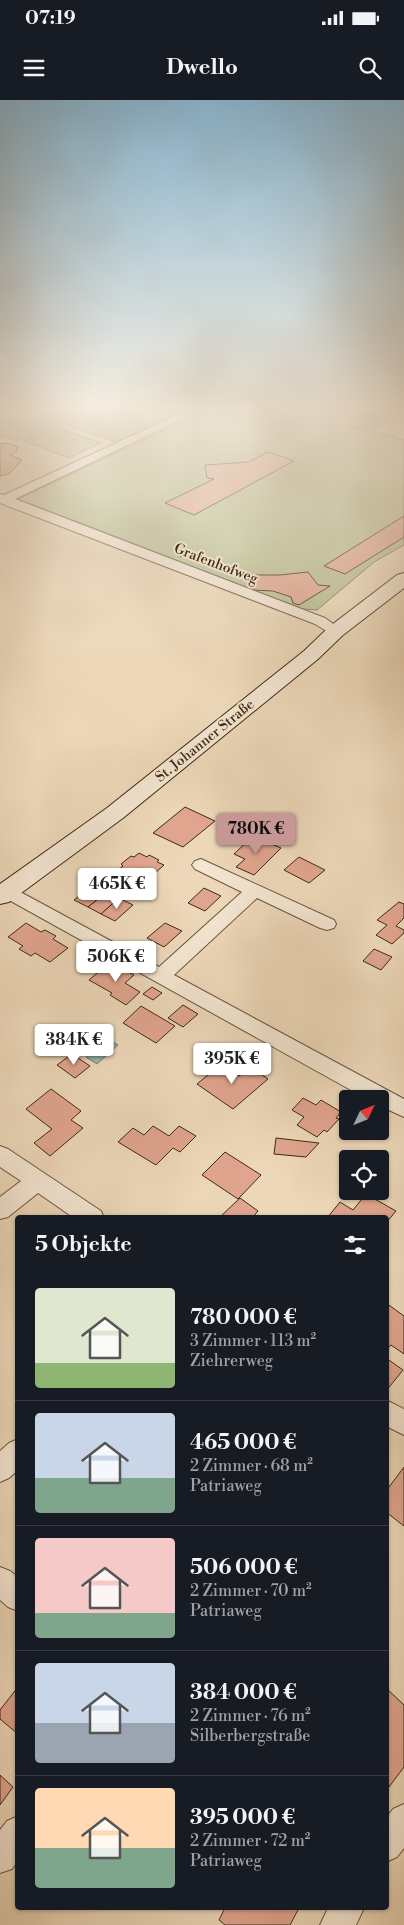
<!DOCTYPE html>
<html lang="de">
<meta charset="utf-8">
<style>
:root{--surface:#171b24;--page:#20242c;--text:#f1f3f6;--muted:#9ea1a6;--line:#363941;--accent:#c59692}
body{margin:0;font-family:"Libre Bodoni",serif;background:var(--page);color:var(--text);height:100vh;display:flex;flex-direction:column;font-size:19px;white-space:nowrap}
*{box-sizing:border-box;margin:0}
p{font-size:16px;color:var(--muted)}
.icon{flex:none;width:28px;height:28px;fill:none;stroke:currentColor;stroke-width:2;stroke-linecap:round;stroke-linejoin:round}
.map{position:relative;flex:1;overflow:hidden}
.sheet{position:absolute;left:15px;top:1115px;width:374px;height:695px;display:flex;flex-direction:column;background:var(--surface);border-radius:5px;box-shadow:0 1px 4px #0004}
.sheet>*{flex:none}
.needle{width:32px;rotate:47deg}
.tools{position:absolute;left:339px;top:990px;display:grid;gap:10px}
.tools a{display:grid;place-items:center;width:50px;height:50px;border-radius:5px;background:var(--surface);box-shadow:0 1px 4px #0004;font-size:25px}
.price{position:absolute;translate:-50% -42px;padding:0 11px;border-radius:5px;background:#fff;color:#222;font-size:16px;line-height:32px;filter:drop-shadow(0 1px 2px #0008)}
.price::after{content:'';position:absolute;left:50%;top:30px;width:15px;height:11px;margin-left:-8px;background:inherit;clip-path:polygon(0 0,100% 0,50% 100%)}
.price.active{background:var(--accent);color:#111}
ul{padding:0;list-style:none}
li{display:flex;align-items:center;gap:15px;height:125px;padding:0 20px}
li+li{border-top:1px solid var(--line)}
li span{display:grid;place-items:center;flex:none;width:140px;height:100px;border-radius:5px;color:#555}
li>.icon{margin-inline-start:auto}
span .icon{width:60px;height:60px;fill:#fffc;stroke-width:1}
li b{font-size:21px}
h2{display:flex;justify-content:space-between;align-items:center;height:60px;padding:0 20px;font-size:21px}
.status{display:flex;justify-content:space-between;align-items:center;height:35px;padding:0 25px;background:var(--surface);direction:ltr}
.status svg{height:14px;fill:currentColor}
header{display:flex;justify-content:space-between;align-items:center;height:65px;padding:0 20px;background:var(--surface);font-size:22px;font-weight:700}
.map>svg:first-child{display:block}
.green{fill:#b7be8f;stroke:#7a7452}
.water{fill:#99b9b2;stroke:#758073}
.building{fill:#e0a58e;stroke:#3e2a14}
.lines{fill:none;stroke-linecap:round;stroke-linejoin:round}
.street-casing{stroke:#6a553d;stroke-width:2}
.secondary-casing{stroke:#3e2a14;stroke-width:2}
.street{fill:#f3e5d1;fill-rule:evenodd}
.secondary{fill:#f3e5d1;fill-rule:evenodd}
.labels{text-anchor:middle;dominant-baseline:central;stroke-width:4;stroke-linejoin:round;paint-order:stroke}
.far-street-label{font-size:14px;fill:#3e2a14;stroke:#f3e5d1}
</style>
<div class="status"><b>07:19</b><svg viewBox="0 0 49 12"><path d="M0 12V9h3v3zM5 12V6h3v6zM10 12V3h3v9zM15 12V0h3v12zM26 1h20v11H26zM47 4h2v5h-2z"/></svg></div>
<header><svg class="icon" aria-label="menu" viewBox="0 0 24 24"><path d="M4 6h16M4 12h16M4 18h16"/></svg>Dwello<svg class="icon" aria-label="search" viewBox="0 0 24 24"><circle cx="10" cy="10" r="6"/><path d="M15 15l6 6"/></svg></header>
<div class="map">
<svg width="404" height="1825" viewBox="0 0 404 1825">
<rect width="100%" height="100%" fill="#ecd7b8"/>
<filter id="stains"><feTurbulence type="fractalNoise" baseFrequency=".004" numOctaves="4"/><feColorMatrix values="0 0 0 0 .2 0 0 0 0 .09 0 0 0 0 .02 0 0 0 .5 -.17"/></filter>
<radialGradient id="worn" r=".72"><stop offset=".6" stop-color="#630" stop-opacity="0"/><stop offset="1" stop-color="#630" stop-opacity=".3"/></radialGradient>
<g class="green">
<path d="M0 307H192L115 342 59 322 16 341 0 336Z"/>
<path d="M214 307H404V312L371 330 404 340V445L374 462 317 510 303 509 18 399Z"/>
<path d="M56 327 101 343 69 358 24 341Z"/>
</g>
<path class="water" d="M107 939 118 945 97 964 86 957Z"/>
<g class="building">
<path d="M365 314 379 317 362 329 349 325Z"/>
<path d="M6 343 17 346V351L10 355 22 360 9 374 0 376V344Z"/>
<path d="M268 352 294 361 194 415 165 403 214 379 207 378 205 365 249 362Z"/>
<path d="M404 416V437L345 474 324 466Z"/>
<path d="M187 450 192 454 181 457 176 452Z"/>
<path d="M308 472 318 485 330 486 299 505 293 503 291 497 273 491 253 490 252 475H280Z"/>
<path d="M185 707 215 721 183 747 153 733Z"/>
<path d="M253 736 281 748 254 775 236 767 245 759 234 754Z"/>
<path d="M139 753 147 757 149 755 159 760 157 762 164 765 144 783 118 770 123 766 121 764 131 756 134 757Z"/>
<path d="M299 757 325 770 309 783 284 770Z"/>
<path d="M93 785 107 792 88 807 74 800Z"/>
<path d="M204 788 221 796 205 811 188 803Z"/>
<path d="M107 792 119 798 101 814 88 807Z"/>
<path d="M119 798 133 805 115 821 101 814Z"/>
<path d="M399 802 404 804V818L396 826 404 830V833L392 844 376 835 387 825 377 820Z"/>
<path d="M26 823 41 832 45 830 56 836 53 839 68 848 50 862 35 853 31 856 19 849 23 846 8 837Z"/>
<path d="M165 823 182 831 164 847 147 838Z"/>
<path d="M374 849 392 857 381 870 363 861Z"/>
<path d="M110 862 134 875 125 883 140 892 126 905 110 895 112 893 89 880Z"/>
<path d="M152 887 162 893 153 900 143 894Z"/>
<path d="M183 905 198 914 183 927 168 918Z"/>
<path d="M141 906 175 926 156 943 123 923Z"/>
<path d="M72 954 90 966 75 978 57 965Z"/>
<path d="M221 964 239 976 251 967 268 979 233 1009 197 984Z"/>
<path d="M51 989 81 1011 71 1020 83 1028 50 1056 34 1043 52 1029 26 1009Z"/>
<path d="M347 992 358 999H348V1005L339 1000Z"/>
<path d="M303 998 316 1005 321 1000 341 1012 336 1018 339 1019 327 1032 324 1030 317 1037 297 1025 304 1017 292 1010Z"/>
<path d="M153 1026 169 1036 179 1026 196 1036 180 1052 173 1048 156 1065 118 1042 133 1028 144 1035Z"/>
<path d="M276 1038 319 1043 306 1057 274 1054Z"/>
<path d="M225 1052 261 1075 238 1099 202 1075Z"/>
<path d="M366 1094 396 1111 386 1123V1118H327L340 1102 353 1110Z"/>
<path d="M240 1098 258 1111 252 1118H219Z"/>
<path d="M386 1203 404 1216V1254L391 1245 386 1250Z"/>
<path d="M386 1258 403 1270 386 1291Z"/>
<path d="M404 1367V1426L386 1412V1391Z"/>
<path d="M18 1587V1634L0 1619V1610Z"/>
<path d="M386 1588 404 1605V1667L386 1691Z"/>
<path d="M0 1675 13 1687 0 1705Z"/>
<path d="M225 1808H299L290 1825H225L219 1820Z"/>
</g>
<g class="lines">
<defs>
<g id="street">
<path d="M194 307H207L15 399 325 518 343 531 341 534H331L315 524 0 403V394L4 395Z"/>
<path d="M201 759 334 820 336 824 334 828 327 830 320 828 257 798 174 875 404 999V1017L380 1006V999H367L0 795 1 788 7 786 13 788 159 867 242 792 195 769 192 765 195 761Z"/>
<path d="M0 1046 8 1049 101 1111 104 1118H74L38 1093 8 1117 0 1119V1097L21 1081 0 1067Z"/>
<path d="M386 1300 404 1309V1335L386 1326Z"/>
<path d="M18 1339V1370L9 1378 0 1382V1351L9 1343Z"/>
<path d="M0 1467 10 1471 18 1477V1511L8 1507 0 1500Z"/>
<path d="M404 1704V1748L397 1757 386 1762V1718L393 1709Z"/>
<path d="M18 1716V1760L12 1769 0 1773V1730L7 1721Z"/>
<path d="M328 1808H364L356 1825H320Z"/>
</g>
<path id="secondary" d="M404 473V488L343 535 318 559 123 718 9 802 0 804V784L107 708 304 551 329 527 397 475Z"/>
</defs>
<use href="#street" class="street-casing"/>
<use href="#secondary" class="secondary-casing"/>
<use href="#street" class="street"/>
<use href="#secondary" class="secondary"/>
</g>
<linearGradient id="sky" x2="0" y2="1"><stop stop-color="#88b6d2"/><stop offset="0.55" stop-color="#f6eddf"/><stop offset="1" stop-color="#f6eddf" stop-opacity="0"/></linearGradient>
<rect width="404" height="562" fill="url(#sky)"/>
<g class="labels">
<g class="far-street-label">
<text transform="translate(216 464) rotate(21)">Grafenhofweg</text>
<text transform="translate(205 641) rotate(-39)">St. Johanner Straße</text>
</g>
</g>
<rect width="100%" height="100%" filter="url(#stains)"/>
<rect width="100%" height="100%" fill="url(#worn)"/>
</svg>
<div class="tools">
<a><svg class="needle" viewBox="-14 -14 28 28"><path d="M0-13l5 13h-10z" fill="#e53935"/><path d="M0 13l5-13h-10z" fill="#9ea1a6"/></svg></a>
<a><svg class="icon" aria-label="locate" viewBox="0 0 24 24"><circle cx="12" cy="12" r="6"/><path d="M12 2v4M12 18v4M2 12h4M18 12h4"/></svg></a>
</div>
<b class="price active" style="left:256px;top:755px">780K €</b>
<b class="price" style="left:117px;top:810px">465K €</b>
<b class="price" style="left:116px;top:883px">506K €</b>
<b class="price" style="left:74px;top:966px">384K €</b>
<b class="price" style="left:232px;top:985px">395K €</b>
<section class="sheet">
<h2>5 Objekte<svg class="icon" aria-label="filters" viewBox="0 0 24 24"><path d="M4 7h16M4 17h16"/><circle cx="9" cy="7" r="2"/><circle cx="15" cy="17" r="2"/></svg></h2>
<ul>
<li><span style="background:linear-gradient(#dfe7d0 75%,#8fb573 0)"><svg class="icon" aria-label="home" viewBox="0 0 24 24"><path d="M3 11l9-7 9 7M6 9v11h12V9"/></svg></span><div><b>780 000 €</b><p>3 Zimmer · 113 m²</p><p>Ziehrerweg</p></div></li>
<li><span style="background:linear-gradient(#c9d6e8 65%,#7fa58c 0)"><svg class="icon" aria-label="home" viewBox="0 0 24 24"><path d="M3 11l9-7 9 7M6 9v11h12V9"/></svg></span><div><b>465 000 €</b><p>2 Zimmer · 68 m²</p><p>Patriaweg</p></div></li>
<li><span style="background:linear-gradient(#f6c9c9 75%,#7fa58c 0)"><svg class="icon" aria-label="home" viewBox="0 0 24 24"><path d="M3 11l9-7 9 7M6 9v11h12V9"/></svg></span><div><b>506 000 €</b><p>2 Zimmer · 70 m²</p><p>Patriaweg</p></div></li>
<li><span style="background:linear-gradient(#c9d6e8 60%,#9aa5b1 0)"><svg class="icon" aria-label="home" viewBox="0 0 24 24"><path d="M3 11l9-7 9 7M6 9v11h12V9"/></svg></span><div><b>384 000 €</b><p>2 Zimmer · 76 m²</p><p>Silberbergstraße</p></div></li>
<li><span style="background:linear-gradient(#ffd9b3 60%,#7fa58c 0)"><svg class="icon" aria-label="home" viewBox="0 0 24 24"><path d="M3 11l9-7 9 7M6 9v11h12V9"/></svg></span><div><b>395 000 €</b><p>2 Zimmer · 72 m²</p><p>Patriaweg</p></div></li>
</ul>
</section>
</div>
